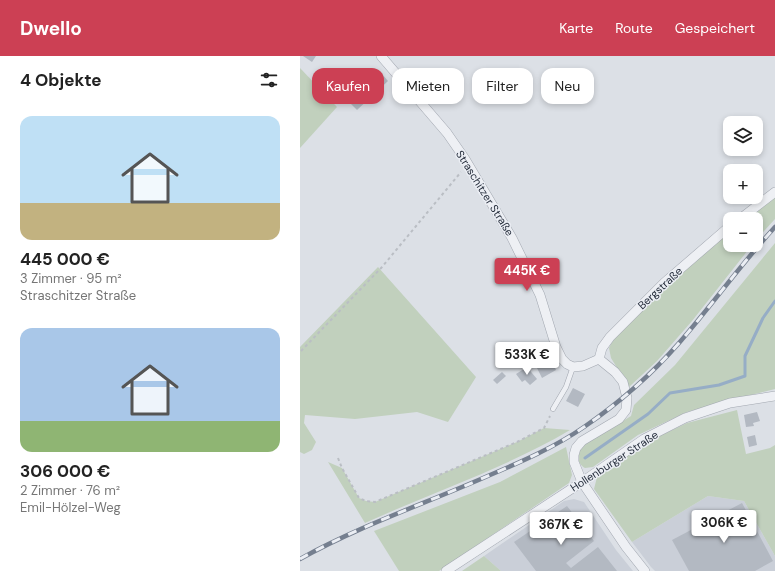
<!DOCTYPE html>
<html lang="de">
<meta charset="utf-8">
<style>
:root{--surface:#fff;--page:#f6f6f6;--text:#222;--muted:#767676;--accent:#cc4054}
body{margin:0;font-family:"DM Sans",sans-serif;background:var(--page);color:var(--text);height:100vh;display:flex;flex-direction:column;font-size:15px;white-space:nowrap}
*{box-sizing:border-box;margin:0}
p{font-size:13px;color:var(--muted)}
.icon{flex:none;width:22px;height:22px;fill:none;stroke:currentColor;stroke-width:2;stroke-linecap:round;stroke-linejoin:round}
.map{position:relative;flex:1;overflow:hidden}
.drawer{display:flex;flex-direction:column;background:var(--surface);width:300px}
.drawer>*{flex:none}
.hud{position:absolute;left:12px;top:12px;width:380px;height:36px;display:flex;gap:8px}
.fabs{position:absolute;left:423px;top:60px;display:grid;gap:8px}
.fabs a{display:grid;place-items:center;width:40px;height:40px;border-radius:8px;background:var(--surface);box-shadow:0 2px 6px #0003;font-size:20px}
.price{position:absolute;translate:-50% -34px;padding:0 9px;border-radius:4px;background:#fff;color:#222;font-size:13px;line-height:26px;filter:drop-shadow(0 1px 2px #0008)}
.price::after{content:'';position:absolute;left:50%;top:24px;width:12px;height:9px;margin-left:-6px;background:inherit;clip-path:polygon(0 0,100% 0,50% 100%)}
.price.on{background:var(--accent);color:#fff}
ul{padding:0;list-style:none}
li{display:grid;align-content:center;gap:8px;height:212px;padding:0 20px}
li span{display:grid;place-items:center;height:124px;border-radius:12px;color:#555}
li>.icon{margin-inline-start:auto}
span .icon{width:72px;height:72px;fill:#fffc;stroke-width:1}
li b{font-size:17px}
h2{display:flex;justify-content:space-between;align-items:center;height:48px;padding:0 20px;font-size:17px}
.chip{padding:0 14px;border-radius:12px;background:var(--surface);box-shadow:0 2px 6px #0003;font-size:14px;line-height:36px}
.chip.on{background:var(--accent);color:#fff}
header{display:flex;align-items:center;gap:24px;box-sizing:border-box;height:56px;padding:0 20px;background:var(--accent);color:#fff}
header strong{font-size:19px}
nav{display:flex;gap:22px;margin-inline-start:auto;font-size:14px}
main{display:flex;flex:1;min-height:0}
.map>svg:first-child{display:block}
.built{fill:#cacfd8}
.green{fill:#c1d0bd}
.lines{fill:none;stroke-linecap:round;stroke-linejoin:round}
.stream{stroke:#96adc6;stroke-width:3}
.building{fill:#b3b9c2}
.service-casing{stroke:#a2a7b0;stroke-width:5.5}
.minor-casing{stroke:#a2a7b0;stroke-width:10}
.path{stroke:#babec4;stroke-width:2;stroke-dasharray:3 3;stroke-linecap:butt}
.service{stroke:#eef0f4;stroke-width:4.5}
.minor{stroke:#eef0f4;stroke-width:9}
.rail-casing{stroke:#757f8f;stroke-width:4.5}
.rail{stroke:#ebeef4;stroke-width:3;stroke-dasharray:9;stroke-linecap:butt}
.labels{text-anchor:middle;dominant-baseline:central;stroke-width:3;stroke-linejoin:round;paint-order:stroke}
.street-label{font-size:11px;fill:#262e3c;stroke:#ebeef4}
</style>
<header>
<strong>Dwello</strong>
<nav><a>Karte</a><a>Route</a><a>Gespeichert</a></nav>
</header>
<main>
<section class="drawer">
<h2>4 Objekte<svg class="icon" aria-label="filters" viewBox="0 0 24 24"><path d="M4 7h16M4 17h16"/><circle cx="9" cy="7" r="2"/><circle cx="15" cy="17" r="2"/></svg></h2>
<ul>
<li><span style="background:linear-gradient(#bfe0f5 70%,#c2b280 0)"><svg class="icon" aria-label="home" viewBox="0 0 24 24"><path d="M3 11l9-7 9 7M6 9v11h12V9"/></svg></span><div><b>445 000 €</b><p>3 Zimmer · 95 m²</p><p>Straschitzer Straße</p></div></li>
<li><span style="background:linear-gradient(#a9c7e8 75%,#8fb573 0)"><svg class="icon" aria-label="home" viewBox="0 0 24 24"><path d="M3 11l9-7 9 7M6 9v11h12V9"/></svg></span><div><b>306 000 €</b><p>2 Zimmer · 76 m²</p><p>Emil-Hölzel-Weg</p></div></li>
</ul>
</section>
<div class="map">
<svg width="475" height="515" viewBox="0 0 475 515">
<rect width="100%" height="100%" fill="#dce0e6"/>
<g class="built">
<path d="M408 440 444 445 475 500V515H355L351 511 332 486Z"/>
<path d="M274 443 284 446 316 494 333 515H201L184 500 264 445Z"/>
</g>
<g class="green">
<path d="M0 12 37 51 0 92Z"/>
<path d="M475 141V163L456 184V163H446Z"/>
<path d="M430 175V189H452L392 265 357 305 329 331 311 302 309 292 315 280 363 234Z"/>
<path d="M475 187V333L431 344 387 356 338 379 293 411 285 412C276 406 278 401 281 391L331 360 334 349 375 309Z"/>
<path d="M78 211 176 321 148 366 117 356 55 363 5 359 4 367 16 386 12 394 4 398 0 396V291Z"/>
<path d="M437 354 446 398 470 392 475 389V500L444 445 408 440 332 486 294 433 297 421 345 387 387 367Z"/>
<path d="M244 372 270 374C206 412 133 436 65 467L28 406 42 412 59 442 66 445 75 446 217 386Z"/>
<path d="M266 391 272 419 269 427 139 515H99L74 475 200 426Z"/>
<path d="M184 500 201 515H162Z"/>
</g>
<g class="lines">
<path class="stream" d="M285 402 348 358 370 337 419 329 445 320V300L463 262 475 245"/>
</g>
<g class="building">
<path d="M3 0H16L12 6Z"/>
<path d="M81 17 88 25 57 54 49 46Z"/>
<path d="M34 18 40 24 44 22 48 26 44 29 46 31 37 39 29 29 30 28 27 24Z"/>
<path d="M212 289 218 295 203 312 196 306Z"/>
<path d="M245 299 249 306 252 305 256 314 242 322 237 312H238L234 305Z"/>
<path d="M227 311 237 323 230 329 225 324 222 326 216 318Z"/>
<path d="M202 316 206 320 197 328 193 324Z"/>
<path d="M273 332 285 338 278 351 266 345Z"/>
<path d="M457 356 460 365 453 367 454 370 446 371 444 359Z"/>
<path d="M455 379 457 389 449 391 447 381Z"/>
<path d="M442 447 473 505 455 515H389L372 484Z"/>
<path d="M267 450 294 485 266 507 271 512 298 491 317 515H236L214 486Z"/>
</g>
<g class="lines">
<defs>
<path id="service" d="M253 353 266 331 273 311"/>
<g id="minor">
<path d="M81 0 147 77 165 103 212 182 240 239 256 291 262 303 267 308 273 311 283 310 299 303 315 316 323 326 327 342 326 354 319 363 282 385 276 392 274 399V406L282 426 326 491 345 515"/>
<path d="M440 163 475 136"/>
<path d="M299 303 302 292 310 281 364 227 430 170"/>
<path d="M146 515 282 426 344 383 385 362 430 347 475 340"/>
</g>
</defs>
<use href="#service" class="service-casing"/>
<use href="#minor" class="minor-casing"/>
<g class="path">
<path d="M1 295 82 211 161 116"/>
<path d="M38 402 42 412 59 442 66 445 75 446 217 386 244 372 250 360"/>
</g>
<use href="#service" class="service"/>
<use href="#minor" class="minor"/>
<defs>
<path id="rail" d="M0 503C61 469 127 447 190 419 223 405 255 391 284 371 319 347 351 319 379 287 412 249 441 208 475 171"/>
</defs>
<use href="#rail" class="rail-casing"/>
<use href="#rail" class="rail"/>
</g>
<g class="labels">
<g class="street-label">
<text transform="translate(185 137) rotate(58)">Straschitzer Straße</text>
<text transform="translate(360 232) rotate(-43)">Bergstraße</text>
<text transform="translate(314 405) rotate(-33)">Hollenburger Straße</text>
</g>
</g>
</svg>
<div class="fabs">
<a><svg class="icon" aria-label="layers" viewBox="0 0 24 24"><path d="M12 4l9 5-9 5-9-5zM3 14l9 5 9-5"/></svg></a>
<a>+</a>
<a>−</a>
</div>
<b class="price on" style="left:227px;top:236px">445K €</b>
<b class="price" style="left:227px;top:320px">533K €</b>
<b class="price" style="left:424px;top:488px">306K €</b>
<b class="price" style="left:261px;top:490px">367K €</b>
<div class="hud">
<a class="chip on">Kaufen</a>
<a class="chip">Mieten</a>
<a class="chip">Filter</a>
<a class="chip">Neu</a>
</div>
</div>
</main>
